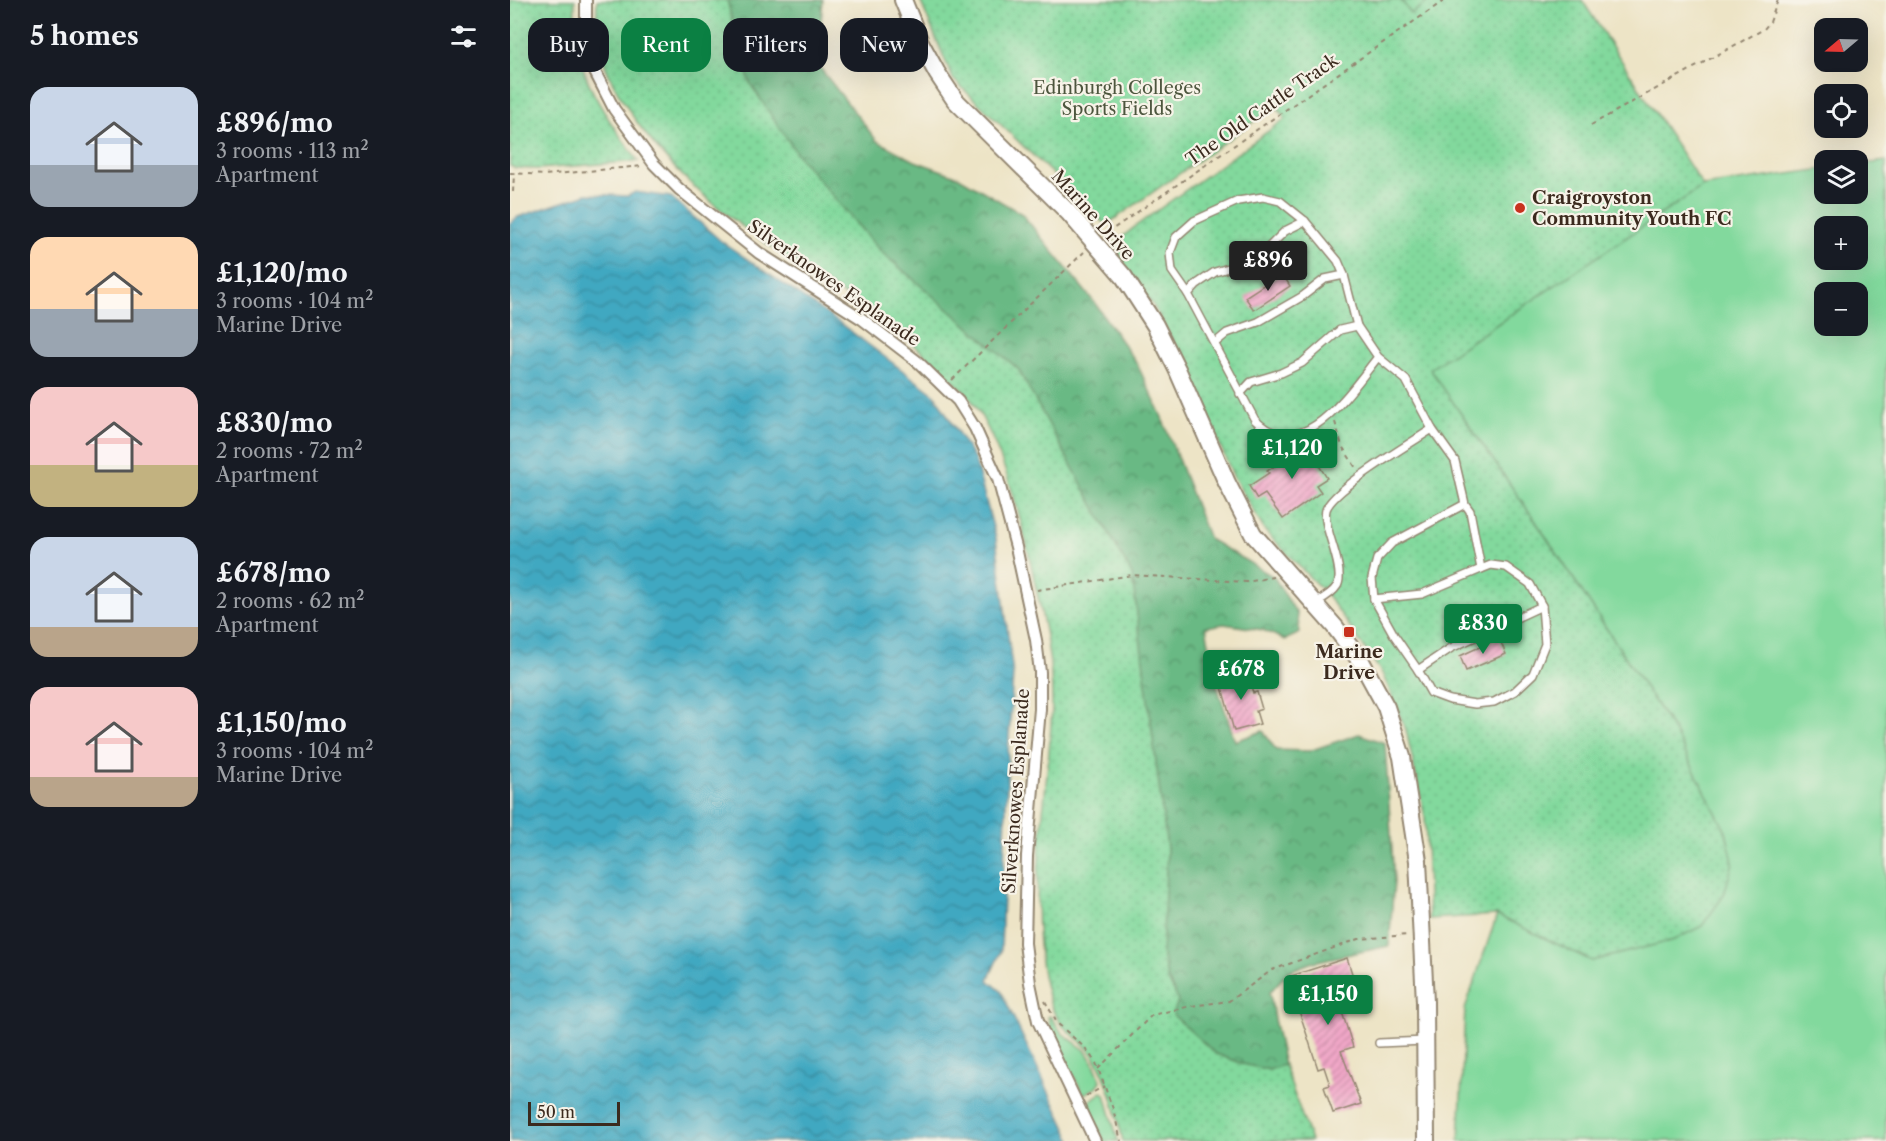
<!DOCTYPE html>
<meta charset="utf-8">
<style>
:root{--surface:#171b24;--page:#20242c;--text:#f1f3f6;--muted:#9ea1a6;--accent:#0b8043}
body{margin:0;font-family:"Libre Caslon Text",serif;background:var(--page);color:var(--text);height:100vh;display:flex;flex-direction:column;font-size:22px;white-space:nowrap}
*{box-sizing:border-box;margin:0}
p{font-size:20px;color:var(--muted)}
.icon{flex:none;width:33px;height:33px;fill:none;stroke:currentColor;stroke-width:2;stroke-linecap:round;stroke-linejoin:round}
.map{position:relative;flex:1;overflow:hidden}
.panel{display:flex;flex-direction:column;background:var(--surface);width:510px}
.panel>*{flex:none}
.banner{position:absolute;left:18px;top:18px;width:570px;height:54px;display:flex;gap:12px}
.needle{width:39px;rotate:251deg}
.buttons{position:absolute;left:1304px;top:18px;display:grid;gap:12px}
.buttons a{display:grid;place-items:center;width:54px;height:54px;border-radius:12px;background:var(--surface);box-shadow:0 6px 24px #0002;font-size:30px}
.scale{position:absolute;left:18px;bottom:15px;width:92px;box-sizing:border-box;padding-left:6px;border:3px solid #3b2a1e;border-top:0;font-size:16px;line-height:21px;white-space:nowrap;color:#3b2a1e;-webkit-text-stroke:4px #f7f3e8;paint-order:stroke}
.price{position:absolute;translate:-50% -51px;padding:0 14px;border-radius:6px;background:var(--accent);color:#fff;font-size:20px;line-height:39px;filter:drop-shadow(0 2px 3px #0008)}
.price::after{content:'';position:absolute;left:50%;top:36px;width:18px;height:14px;margin-left:-9px;background:inherit;clip-path:polygon(0 0,100% 0,50% 100%)}
.price.active{background:#222;color:#fff}
ul{padding:0;list-style:none}
li{display:flex;align-items:center;gap:18px;height:150px;padding:0 30px}
li span{display:grid;place-items:center;flex:none;width:168px;height:120px;border-radius:18px;color:#555}
li>.icon{margin-inline-start:auto}
span .icon{width:72px;height:72px;fill:#fffc;stroke-width:1}
li b{font-size:26px}
h2{display:flex;justify-content:space-between;align-items:center;height:72px;padding:0 30px;font-size:26px}
.chip{padding:0 21px;border-radius:18px;background:var(--surface);box-shadow:0 6px 24px #0002;font-size:21px;line-height:54px}
.chip.active{background:var(--accent);color:#fff}
main{display:flex;flex:1;min-height:0}
.map>svg:first-child{display:block}
.grass{fill:#82d99d;stroke:#5e825e;stroke-width:1.5;fill-rule:evenodd}
.forest{fill:url(#forest-crowns);stroke:#527251;stroke-width:1.5}
.park{fill:url(#park-dots);stroke:#5e825e;stroke-width:1.5}
.water{fill:url(#water-waves);stroke:#3e6970;stroke-width:1.5}
.building{fill:url(#building-hatch)}
.lines{fill:none;stroke-linecap:round;stroke-linejoin:round}
.service-casing{stroke:#948772;stroke-width:10}
.pedestrian-casing{stroke:#948772;stroke-width:14}
.tertiary-casing{stroke:#948772;stroke-width:20}
.path{stroke:#948772;stroke-width:2;stroke-dasharray:4.5 4.5;stroke-linecap:butt}
.service{stroke:#fff;stroke-width:7}
.pedestrian{stroke:#fff;stroke-width:10}
.tertiary{stroke:#fff;stroke-width:16}
.poi-dot{fill:#c8321e;stroke:#f7f3e8;stroke-width:2}
.labels{text-anchor:middle;dominant-baseline:central;stroke-width:4.5;stroke-linejoin:round;paint-order:stroke}
.park-label{font-size:18px;fill:#4d563e;stroke:#f7f3e8}
.street-label{font-size:18px;fill:#3b2a1e;stroke:#f7f3e8}
.poi-label{font-size:18px;font-weight:bold;fill:#3b2a1e;stroke:#f7f3e8;text-anchor:start}
</style>
<main>
<section class="panel">
<h2>5 homes<svg class="icon" aria-label="filters" viewBox="0 0 24 24"><path d="M4 7h16M4 17h16"/><circle cx="9" cy="7" r="2"/><circle cx="15" cy="17" r="2"/></svg></h2>
<ul>
<li><span style="background:linear-gradient(#c9d6e8 65%,#9aa5b1 0)"><svg class="icon" aria-label="home" viewBox="0 0 24 24"><path d="M3 11l9-7 9 7M6 9v11h12V9"/></svg></span><div><b>£896/mo</b><p>3 rooms · 113 m²</p><p>Apartment</p></div></li>
<li><span style="background:linear-gradient(#ffd9b3 60%,#9aa5b1 0)"><svg class="icon" aria-label="home" viewBox="0 0 24 24"><path d="M3 11l9-7 9 7M6 9v11h12V9"/></svg></span><div><b>£1,120/mo</b><p>3 rooms · 104 m²</p><p>Marine Drive</p></div></li>
<li><span style="background:linear-gradient(#f6c9c9 65%,#c2b280 0)"><svg class="icon" aria-label="home" viewBox="0 0 24 24"><path d="M3 11l9-7 9 7M6 9v11h12V9"/></svg></span><div><b>£830/mo</b><p>2 rooms · 72 m²</p><p>Apartment</p></div></li>
<li><span style="background:linear-gradient(#c9d6e8 75%,#b9a48a 0)"><svg class="icon" aria-label="home" viewBox="0 0 24 24"><path d="M3 11l9-7 9 7M6 9v11h12V9"/></svg></span><div><b>£678/mo</b><p>2 rooms · 62 m²</p><p>Apartment</p></div></li>
<li><span style="background:linear-gradient(#f6c9c9 75%,#b9a48a 0)"><svg class="icon" aria-label="home" viewBox="0 0 24 24"><path d="M3 11l9-7 9 7M6 9v11h12V9"/></svg></span><div><b>£1,150/mo</b><p>3 rooms · 104 m²</p><p>Marine Drive</p></div></li>
</ul>
</section>
<div class="map">
<svg width="1376" height="1141" viewBox="0 0 1376 1141">
<defs>
<pattern id="forest-crowns" width="20" height="18" patternUnits="userSpaceOnUse" patternTransform="scale(1.5)"><rect width="20" height="18" fill="#69b984"/><path d="M2 6a3 3 0 1 1 6 0M12 15a3 3 0 1 1 6 0" fill="none" stroke="#58976b"/></pattern>
<pattern id="park-dots" width="8" height="8" patternUnits="userSpaceOnUse" patternTransform="scale(1.5)"><rect width="8" height="8" fill="#82d99d"/><path d="M2 2h.1M6 6h.1" fill="none" stroke="#71ba87" stroke-width="1.8" stroke-linecap="round"/></pattern>
<pattern id="water-waves" width="16" height="10" patternUnits="userSpaceOnUse" patternTransform="scale(1.5)"><rect width="16" height="10" fill="#41a8c1"/><path d="M0 5q4-4 8 0t8 0" fill="none" stroke="#38899c"/></pattern>
<pattern id="building-hatch" width="6" height="6" patternUnits="userSpaceOnUse" patternTransform="scale(1.5)"><rect width="6" height="6" fill="#f1a7c8"/><path d="M-1 1l2-2M0 6l6-6M5 7l2-2" fill="none" stroke="#c488a2"/></pattern>
</defs>
<rect width="100%" height="100%" fill="#f7f3e8"/>
<filter id="ink" filterUnits="userSpaceOnUse"><feTurbulence type="fractalNoise" baseFrequency=".0167" numOctaves="2"/><feDisplacementMap in="SourceGraphic" scale="12" xChannelSelector="R" yChannelSelector="G"/><feConvolveMatrix kernelMatrix="1 2 1 2 8 2 1 2 1" color-interpolation-filters="sRGB"/></filter>
<filter id="wash" filterUnits="userSpaceOnUse"><feTurbulence type="fractalNoise" baseFrequency=".008" numOctaves="4" result="noise"/><feDisplacementMap in="SourceGraphic" scale="24" xChannelSelector="R" yChannelSelector="G"/><feGaussianBlur stdDeviation="1.35" result="paint"/><feColorMatrix in="noise" values="0 0 0 0 0 0 0 0 0 0 0 0 0 0 0 0 0 1.4 0 .05"/><feComposite in="paint" operator="in"/></filter>
<g filter="url(#wash)">
<rect width="100%" height="100%" fill="#ede4c6"/>
<g class="grass">
<path d="M891 0H920L901 14Z"/>
<path d="M1376 161V1141H949L955 1009 987 915 1082 961 1164 731 1024 519 919 369 1193 186 1314 169V194H1347V165ZM1314 226H1347V260H1314ZM1314 292H1347V326H1314Z"/>
<path d="M540 1016 552 1033 575 1050 584 1064 591 1081 586 1088 574 1094 572 1092 542 1035 538 1017Z"/>
<path d="M592 1092 595 1094 608 1141H594L579 1106 578 1102Z"/>
</g>
<path class="forest" d="M217 0H313L307 64 367 141 405 161 449 177 512 214 584 302 627 364 651 415 699 539 764 577 787 614 790 633 775 640 753 630 714 624 696 627 706 683 725 741 753 731 766 750 799 751 849 734 875 743 884 881 879 946 803 962 779 971 760 992 764 1019 774 1065 760 1070 736 1065 706 1054 663 1015 668 1000 657 978 652 953 657 848 622 575 508 369 370 251 289 157 241 85 229 51Z"/>
<g class="park">
<path d="M0 0H65C61 70 89 107 128 161L28 169 5 168 0 166Z"/>
<path d="M87 0H217L229 51 241 85 289 157 370 251 508 369 622 575 657 849 652 953 657 978 668 1000 663 1015 706 1054 736 1065 759 1070 774 1065 801 1141H613C607 1116 599 1079 585 1058 576 1043 563 1037 552 1025 541 1013 536 990 533 975 517 884 539 795 542 705 543 662 533 619 524 578 514 531 503 486 484 442 477 426 468 408 457 394 453 389 447 385 443 380 409 346 371 319 331 293 257 245 181 198 129 125 99 83 84 52 87 0Z"/>
<path d="M410 0H891L901 14 920 0H1072L1193 186 920 369 1024 519 1164 731 1216 832 1223 862 1214 895 1192 926 1164 940 1082 961 987 915 919 919 915 817 896 730 872 673 818 596 755 531 724 478 675 363 642 304 601 246 627 225 775 119 766 106 596 225 443 79Z"/>
</g>
<path class="water" d="M125 192 161 197 211 241 330 323 425 395 465 460 486 538 503 674 498 755 491 951 478 980 491 991 562 1141H0V223L8 217 77 194 118 196Z"/>
<g id="blocks">
<g class="building">
<path d="M772 273 780 286 744 310 735 297Z"/>
<path d="M803 434 811 447 801 453 817 478 806 485 811 492 773 519 755 494 747 499 739 486 759 473 757 471 794 447 791 442Z"/>
<path d="M989 638 996 654 956 671 950 656Z"/>
<path d="M729 672 730 675 737 672 743 693 747 692 752 709 746 711 750 724 724 731 710 680 719 678 718 675Z"/>
<path d="M837 958 847 989 827 996 843 1047 831 1051 851 1104 823 1113 814 1087 820 1085 814 1067 808 1069 778 977Z"/>
</g>
</g>
</g>
<g filter="url(#ink)">
<use href="#blocks" fill-opacity="0" stroke="#948772" stroke-width="1.5"/>
<g class="lines">
<defs>
<g id="service">
<path d="M678 294 687 284 705 272 725 266 757 249 775 231 795 221"/>
<path d="M705 343 717 333 748 322 793 296 815 279 834 275"/>
<path d="M868 357C841 390 792 468 745 420L678 294 662 271 660 253 666 237 684 221 728 201 753 197 770 201 795 221 828 261 834 275 847 326 868 357 896 380 922 429 945 461 955 504 960 511 971 569 981 565 996 567 1020 584 1032 606 1035 644 1023 674 1005 691 984 702 965 704 940 700 921 693 908 670 884 635 864 599 862 578 867 559 882 543 955 504"/>
<path d="M730 394 741 382 771 373 792 363 830 330 847 326"/>
<path d="M864 599 912 594 971 569"/>
<path d="M805 603C812 599 822 594 827 586 834 575 822 545 819 533 817 526 814 517 816 510 821 490 901 443 922 429"/>
<path d="M908 670 941 648 1032 606"/>
<path d="M869 1043 915 1041"/>
</g>
<path id="pedestrian" d="M76 0V33L85 72 104 109 144 164 169 189 249 253 352 319 408 362 448 401 465 428 488 479 506 547 526 640 530 672V709L517 856 515 943 520 983 528 1021 585 1141"/>
<path id="tertiary" d="M393 0 410 42 427 73 445 100 559 213 614 277 645 325 667 369 717 483 743 534 825 627 852 663 876 707 892 757 908 861 915 1002 916 1141"/>
</defs>
<use href="#service" class="service-casing"/>
<use href="#pedestrian" class="pedestrian-casing"/>
<use href="#tertiary" class="tertiary-casing"/>
<g class="path">
<path d="M1081 125 1254 29 1260 22 1268 0"/>
<path d="M0 173 34 175 133 166"/>
<path d="M3 192 4 174"/>
<path d="M597 233 935 0"/>
<path d="M442 380 574 252"/>
<path d="M825 422 832 446 846 468"/>
<path d="M527 590 622 575 737 582 763 577"/>
<path d="M535 1001 547 1023 576 1049 586 1063 603 1109 611 1141"/>
<path d="M588 1069 642 1015 681 1006 719 1001 762 970 849 939 897 935"/>
<path d="M576 1096 595 1086"/>
</g>
<use href="#service" class="service"/>
<use href="#pedestrian" class="pedestrian"/>
<use href="#tertiary" class="tertiary"/>
</g>
</g>
<g class="poi-dot">
<circle cx="1010" cy="208" r="6"/>
<rect x="833" y="626" width="12" height="12" rx="3"/>
</g>
<g class="labels">
<g class="park-label">
<text x="607" y="88">Edinburgh Colleges<tspan x="607" dy="21">Sports Fields</tspan></text>
</g>
<g class="street-label">
<text transform="translate(752 110) rotate(-35)">The Old Cattle Track</text>
<text transform="translate(583 215) rotate(48)">Marine Drive</text>
<text transform="translate(324 283) rotate(35)">Silverknowes Esplanade</text>
<text transform="translate(506 791) rotate(-86)">Silverknowes Esplanade</text>
</g>
<g class="poi-label">
<text x="1022" y="198">Craigroyston<tspan x="1022" dy="21">Community Youth FC</tspan></text>
<text x="839" y="652" text-anchor="middle">Marine<tspan x="839" dy="21">Drive</tspan></text>
</g>
</g>
</svg>
<div class="buttons">
<a><svg class="needle" viewBox="-14 -14 28 28"><path d="M0-13l5 13h-10z" fill="#e53935"/><path d="M0 13l5-13h-10z" fill="#9ea1a6"/></svg></a>
<a><svg class="icon" aria-label="locate" viewBox="0 0 24 24"><circle cx="12" cy="12" r="6"/><path d="M12 2v4M12 18v4M2 12h4M18 12h4"/></svg></a>
<a><svg class="icon" aria-label="layers" viewBox="0 0 24 24"><path d="M12 4l9 5-9 5-9-5zM3 14l9 5 9-5"/></svg></a>
<a>+</a>
<a>−</a>
</div>
<div class="scale">50 m</div>
<b class="price active" style="left:758px;top:292px">£896</b>
<b class="price" style="left:782px;top:480px">£1,120</b>
<b class="price" style="left:973px;top:655px">£830</b>
<b class="price" style="left:731px;top:701px">£678</b>
<b class="price" style="left:818px;top:1026px">£1,150</b>
<div class="banner">
<a class="chip">Buy</a>
<a class="chip active">Rent</a>
<a class="chip">Filters</a>
<a class="chip">New</a>
</div>
</div>
</main>
